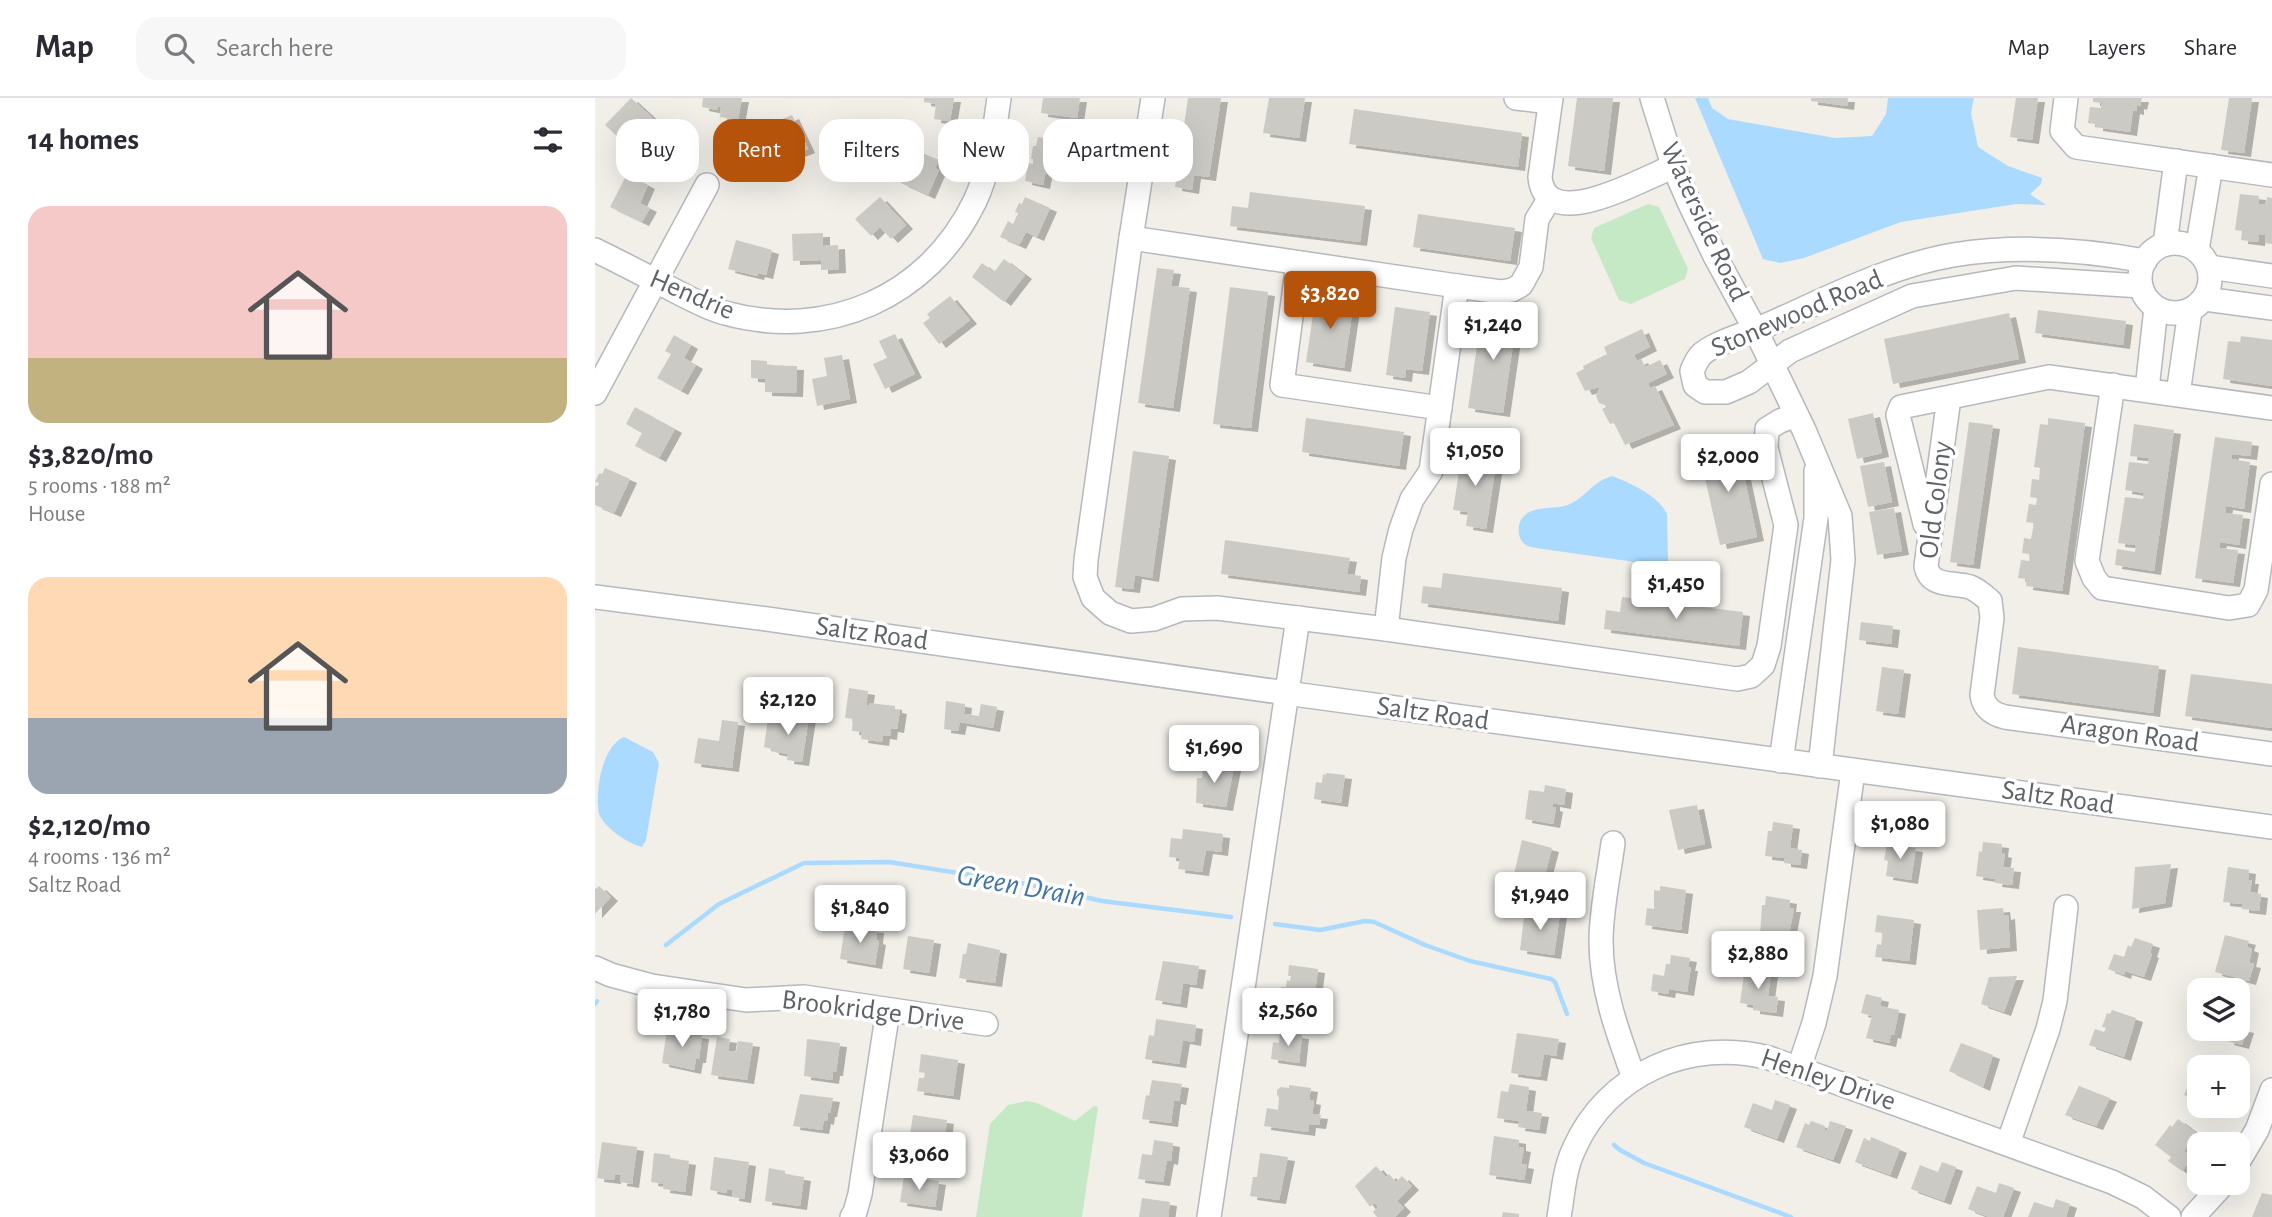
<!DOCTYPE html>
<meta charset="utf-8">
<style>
:root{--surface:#fff;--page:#f7f7f7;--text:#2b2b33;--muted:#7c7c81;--line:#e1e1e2;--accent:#b45309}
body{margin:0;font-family:"Alegreya Sans",sans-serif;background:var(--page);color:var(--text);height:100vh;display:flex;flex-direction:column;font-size:26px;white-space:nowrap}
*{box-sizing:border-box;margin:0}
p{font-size:23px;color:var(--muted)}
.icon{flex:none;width:38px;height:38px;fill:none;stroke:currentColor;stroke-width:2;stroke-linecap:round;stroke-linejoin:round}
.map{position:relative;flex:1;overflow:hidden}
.sheet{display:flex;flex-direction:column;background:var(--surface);width:595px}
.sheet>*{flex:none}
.hud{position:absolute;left:21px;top:21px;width:665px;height:63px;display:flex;gap:14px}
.fabs{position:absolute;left:1592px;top:880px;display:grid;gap:14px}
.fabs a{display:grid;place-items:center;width:63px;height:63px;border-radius:14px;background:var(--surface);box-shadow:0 7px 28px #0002;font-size:35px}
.price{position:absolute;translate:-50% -60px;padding:0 16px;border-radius:7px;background:#fff;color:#222;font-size:23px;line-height:46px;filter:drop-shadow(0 2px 4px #0008)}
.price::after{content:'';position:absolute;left:50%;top:42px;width:21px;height:16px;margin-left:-10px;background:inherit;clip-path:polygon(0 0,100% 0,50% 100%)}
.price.on{background:var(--accent);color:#fff}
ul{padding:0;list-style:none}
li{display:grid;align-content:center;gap:14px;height:371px;padding:0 28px}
li span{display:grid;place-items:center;height:217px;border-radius:21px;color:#555}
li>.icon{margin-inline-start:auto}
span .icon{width:126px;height:126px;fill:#fffc;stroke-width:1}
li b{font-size:30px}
h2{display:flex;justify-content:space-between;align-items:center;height:84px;padding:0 28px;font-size:30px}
.chip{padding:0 24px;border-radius:21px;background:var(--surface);box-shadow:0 7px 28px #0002;font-size:24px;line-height:63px}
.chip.on{background:var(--accent);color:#fff}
header{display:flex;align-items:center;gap:42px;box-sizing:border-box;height:98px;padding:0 35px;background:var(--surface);border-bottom:2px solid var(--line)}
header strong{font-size:33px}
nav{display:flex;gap:38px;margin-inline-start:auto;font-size:24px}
.search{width:490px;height:63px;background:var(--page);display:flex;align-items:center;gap:18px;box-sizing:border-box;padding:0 24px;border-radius:21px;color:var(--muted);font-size:26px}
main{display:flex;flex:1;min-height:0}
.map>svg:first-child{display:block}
.green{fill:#c5e8c5}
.water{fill:#aadaff}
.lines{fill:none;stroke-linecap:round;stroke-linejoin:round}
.stream{stroke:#aadaff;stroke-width:4.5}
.building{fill:#cccac5;filter:url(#shadow)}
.minor-casing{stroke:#b5b8bc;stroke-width:26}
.minor{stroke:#fff;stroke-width:23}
.labels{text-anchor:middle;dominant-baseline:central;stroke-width:7;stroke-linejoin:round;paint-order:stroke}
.street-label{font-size:28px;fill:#5f6368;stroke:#fff}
.water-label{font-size:30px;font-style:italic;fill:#4174aa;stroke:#fff}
</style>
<header>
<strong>Map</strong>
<div class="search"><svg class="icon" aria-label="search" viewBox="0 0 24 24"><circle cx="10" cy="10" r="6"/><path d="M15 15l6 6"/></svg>Search here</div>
<nav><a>Map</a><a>Layers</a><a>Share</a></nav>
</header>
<main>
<section class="sheet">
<h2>14 homes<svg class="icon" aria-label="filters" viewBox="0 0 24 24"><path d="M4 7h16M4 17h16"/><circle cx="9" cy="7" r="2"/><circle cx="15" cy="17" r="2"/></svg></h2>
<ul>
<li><span style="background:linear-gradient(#f6c9c9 70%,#c2b280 0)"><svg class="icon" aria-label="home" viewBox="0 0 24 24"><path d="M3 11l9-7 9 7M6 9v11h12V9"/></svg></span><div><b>$3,820/mo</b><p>5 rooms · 188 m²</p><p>House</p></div></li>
<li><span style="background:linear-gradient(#ffd9b3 65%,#9aa5b1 0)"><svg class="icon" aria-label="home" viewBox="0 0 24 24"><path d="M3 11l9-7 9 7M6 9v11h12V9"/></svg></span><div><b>$2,120/mo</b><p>4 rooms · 136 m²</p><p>Saltz Road</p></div></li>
</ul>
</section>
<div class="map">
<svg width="1677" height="1119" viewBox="0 0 1677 1119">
<defs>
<filter id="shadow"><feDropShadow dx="7" dy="4" stdDeviation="0" flood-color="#0004"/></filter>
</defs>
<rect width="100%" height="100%" fill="#f1efe8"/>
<g class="green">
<path d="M1053 106 1064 109 1093 171 1090 181 1036 206 1024 202 996 140 999 130Z"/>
<path d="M432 1003 442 1005 480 1023 499 1008 503 1009 487 1119H381L395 1026 413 1007Z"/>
</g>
<g class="water">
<path d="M1100 0H1113L1117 10 1133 21 1240 40 1277 38 1291 16 1293 0H1379L1376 15 1383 49 1413 68 1447 80 1446 86 1435 96 1451 107 1421 106 1306 124 1209 160 1185 165 1168 161Z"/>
<path d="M1018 378C1036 386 1063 397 1072 416L1073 464 1067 466H1054L948 451C943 450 935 450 931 447 922 442 921 425 929 418 941 406 963 413 977 405 992 397 1000 382 1018 378Z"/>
<path d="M29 639 58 654 64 665 51 742 47 749C33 746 10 730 4 716 0 695 6 649 29 639Z"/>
</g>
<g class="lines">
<g class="stream">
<path d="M680 826 725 832 770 823 779 824 830 847 875 863 956 881 960 884 972 916"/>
<path d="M71 847 124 806 209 765 294 764 432 786 507 803 636 819"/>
<path d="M0 906 2 903"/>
<path d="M1019 1047 1025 1052 1049 1065 1196 1119"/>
</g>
</g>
<g class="building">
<path d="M36 0 74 35 61 48 45 33 31 47 10 27Z"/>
<path d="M108 0H147L143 22 125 19 126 9H123L122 12 107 9Z"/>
<path d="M329 0H359L355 23 339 21 341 6 329 4Z"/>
<path d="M448 0H485L482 20 446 15Z"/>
<path d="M593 0H626L614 79 599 77 597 92 580 89Z"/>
<path d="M674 0H710L704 40 668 35Z"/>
<path d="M982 0H1018L1009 73 973 68Z"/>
<path d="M1216 0H1253L1252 8 1216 3Z"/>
<path d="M1421 0H1443L1437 42 1415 39Z"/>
<path d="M1498 0H1547L1545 8 1542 7V13L1538 12 1535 34 1501 29V26L1493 25 1495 9 1506 10 1507 5 1498 4Z"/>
<path d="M1634 0H1657L1649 55 1626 52Z"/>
<path d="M759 11 927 35 923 69 754 46Z"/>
<path d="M197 17 213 51 178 65 172 50 177 47 173 37 178 34 175 26Z"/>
<path d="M443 39 470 44 464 74 451 72 448 87 430 83 433 65 438 66V61H436L438 48H441Z"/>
<path d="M320 52 344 62 340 70 344 72 333 97 306 85Z"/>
<path d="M32 76 53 87 45 105 55 110 47 124 15 109Z"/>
<path d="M655 94 770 108 765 144 635 128 637 108 653 110Z"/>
<path d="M1645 96 1664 98 1663 106 1671 107 1672 99 1677 100V146L1670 145 1671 137 1664 136 1663 144 1646 142 1647 133 1640 132Z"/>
<path d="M285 99 311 127 296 141 285 129 276 138 260 121Z"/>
<path d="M430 99 455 110 442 139 431 134 424 147 405 139 413 123 418 126 423 115 420 114 424 105 427 106Z"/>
<path d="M823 116 920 130 915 163 818 149Z"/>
<path d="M228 135V148L243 147 244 171 226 172V162L198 163 197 136Z"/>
<path d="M141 142 177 152 171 177 163 175 162 178 133 171Z"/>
<path d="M409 161 430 177 409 204 377 179 387 165 399 174Z"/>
<path d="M562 170 579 172 576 188 595 190 578 310 543 305Z"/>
<path d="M635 189 673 194 656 330 618 326Z"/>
<path d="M721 197 759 203 749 270 711 264Z"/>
<path d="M355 198 375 222 344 246 328 225 335 220 332 216Z"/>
<path d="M800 209 835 214 827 273 811 271 810 280 791 277Z"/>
<path d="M1443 212 1531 223 1528 247 1440 235Z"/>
<path d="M887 214 922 219 908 315 873 310Z"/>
<path d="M1414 215 1424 261 1298 286 1289 241Z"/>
<path d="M1047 231 1055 249 1039 257 1042 263 1046 261 1050 269 1065 262 1072 276 1053 285 1055 290 1060 288 1079 327 1030 347 1019 325 1015 326 1007 311 1013 308 1004 305 1001 298 1005 289 990 293 981 275 989 271 988 268 1012 256 1009 249Z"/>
<path d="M300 236 320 276 290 291 278 266 292 260 284 243Z"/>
<path d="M79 237 96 247 89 260 101 267 86 293 62 280 76 256 70 253Z"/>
<path d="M1646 238 1677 242V288L1628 281 1633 243 1645 244Z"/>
<path d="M247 257 255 301 222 308 217 281 232 278 229 260Z"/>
<path d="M156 262 172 263V267L202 268 201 295 170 294V281L156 280Z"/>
<path d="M40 309 80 331 64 360 40 348 47 335 31 326Z"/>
<path d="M1278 315 1287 355 1262 361 1253 321Z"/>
<path d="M711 320 809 334 804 368 707 354Z"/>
<path d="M1453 320 1490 325 1467 493 1431 488 1432 481 1423 480 1426 462 1434 463 1435 456 1427 455 1429 440 1436 441 1439 425 1431 424 1434 406 1441 407 1442 400 1435 399 1437 381 1444 382 1445 370 1439 369 1445 326 1453 327Z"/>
<path d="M1374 324 1398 327 1378 467 1355 464Z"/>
<path d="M1539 326 1579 332 1559 473 1520 467 1522 451 1540 454 1541 447 1523 445 1530 399 1548 401 1549 395 1530 392 1534 364 1553 366 1554 360 1535 358Z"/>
<path d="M1620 339 1657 344 1655 358 1637 356 1636 361 1655 364 1649 411 1631 408 1630 415 1648 417 1644 447 1625 444 1624 450 1643 452 1638 485 1600 480Z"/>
<path d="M1142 345 1162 439 1125 447 1104 353Z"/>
<path d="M538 353 574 358 557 480 540 477 538 491 520 489Z"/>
<path d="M867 355 902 360 891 431 871 428 873 414 858 412Z"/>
<path d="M1289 364 1297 404 1273 409 1265 368Z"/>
<path d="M10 370 35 381 19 415 0 407V388H2L4 385 0 384 4 375 7 376Z"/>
<path d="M1299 410 1307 453 1282 457 1274 414Z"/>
<path d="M630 442 755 460 752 476 766 478 764 494 626 476Z"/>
<path d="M848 475 967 490 963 523 826 505 828 488 846 490Z"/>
<path d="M1027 499 1148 514 1144 548 1009 531 1011 512 1025 514Z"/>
<path d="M1266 524 1298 528 1296 546 1264 542Z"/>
<path d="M1423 549 1564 568 1558 615 1417 596Z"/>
<path d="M1287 569 1309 572 1303 616 1281 613Z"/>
<path d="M1596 576 1677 586V630L1590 618Z"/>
<path d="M254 590 273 593 271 607 274 608 275 605 300 608V611L305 612 302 631 296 630 295 638 288 637 287 644 266 641 267 634 257 633 258 621 250 620Z"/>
<path d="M351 603 370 606 369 616 384 618 386 606 402 609 398 630 365 624 363 633 349 631Z"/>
<path d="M198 617 214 619 207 664 192 662 193 656 177 653V651L169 649 173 621 197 624Z"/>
<path d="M127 622 143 624 137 670 99 665 103 640 124 643Z"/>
<path d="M609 665 639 669 631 709 601 705 602 680H607Z"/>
<path d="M731 675 750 677 746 705 719 701 721 684 727 685 728 676 731 677Z"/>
<path d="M950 687 971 691 969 707 958 705V709L961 710 958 726 930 721 934 692 949 694Z"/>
<path d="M1102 707 1110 746 1083 752 1074 712Z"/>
<path d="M1178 724 1198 727 1195 750 1207 752 1205 767 1189 765V760L1170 758 1173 733H1177Z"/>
<path d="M588 731 628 736 626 754 611 752 607 774 583 771 585 760 574 759 576 740 587 741Z"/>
<path d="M927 742 957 750 948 784 919 776Z"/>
<path d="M1388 744 1407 746 1406 755 1410 756 1408 769 1419 770 1417 787 1400 785 1401 781 1381 778 1384 753 1387 754Z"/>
<path d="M1292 746 1321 750 1316 782 1291 778 1293 763 1289 762Z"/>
<path d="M1576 766 1570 805 1537 811 1540 769Z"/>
<path d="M1633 769 1654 772 1653 782H1657L1655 794 1666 796 1664 813 1647 811V806L1628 804Z"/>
<path d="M4 788 16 799 0 816V790L1 791Z"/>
<path d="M1065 788 1091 792 1086 832 1050 827 1052 810 1059 811V792L1065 793Z"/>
<path d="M1171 798 1195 802 1194 810H1199L1193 842 1165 838 1167 807H1170Z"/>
<path d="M1408 810 1409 818 1413 817 1415 849 1385 852 1382 812Z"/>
<path d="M930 812 965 816 959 857 925 852Z"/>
<path d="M1282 817 1319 822 1314 863 1280 859 1282 846 1286 847 1288 835 1280 834Z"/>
<path d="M250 828 282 831 281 842 284 843 280 867 245 861Z"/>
<path d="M1630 837 1654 843 1652 849 1657 851 1654 865 1659 866 1654 883 1620 874Z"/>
<path d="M313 838 339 842 334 875 308 871Z"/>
<path d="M1540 840 1558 846 1555 855 1557 856 1549 879 1530 873 1529 877 1513 871 1519 856 1529 859 1533 847 1536 849Z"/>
<path d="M373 845 405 852 400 885 364 880 368 856H371Z"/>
<path d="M1076 857 1095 860 1093 869H1096L1092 894 1074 891 1073 896 1056 893 1058 876 1069 878 1071 866H1075Z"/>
<path d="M568 863 604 868 601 887 588 885 585 906 560 902Z"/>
<path d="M694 867 723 871 720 895 716 894 713 911 683 906 686 889H691L692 882 695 883 696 878H693Z"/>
<path d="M1150 870 1176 874 1173 898 1183 899 1181 915 1158 912V907L1145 905Z"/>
<path d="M1422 878 1409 914 1386 906 1394 879Z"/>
<path d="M1271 896 1287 900 1285 908 1304 912 1299 937 1296 936 1294 945 1271 940 1277 918 1266 915Z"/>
<path d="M1517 912 1541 920 1529 959 1494 947 1500 931 1509 934 1511 930 1507 929 1512 915 1515 916Z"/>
<path d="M561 921 601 927 599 944 588 942 584 966 550 961 554 937 559 938Z"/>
<path d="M1643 929 1652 931 1647 947 1632 943 1633 939 1613 934 1614 931H1643Z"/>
<path d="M72 932 107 937 104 961H101L99 972 67 965Z"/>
<path d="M689 935 707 937 704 965 676 961 678 944 684 945 685 936 688 937Z"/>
<path d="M922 935 964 941 961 958 949 956 945 979 916 975Z"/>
<path d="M122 939 135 941 133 953 141 954 143 943 158 945 152 982 116 977Z"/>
<path d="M212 941 245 945 241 974H238L237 982 209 978Z"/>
<path d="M1366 945 1398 957 1388 989 1354 973Z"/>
<path d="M326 956 363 962 358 998 322 993 324 980H329L330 975 324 974Z"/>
<path d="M1606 958 1631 970H1605V1003L1589 997Z"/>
<path d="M557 982 587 986 584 1003 579 1002 576 1025 547 1021 551 997 554 998Z"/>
<path d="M915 986 934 989 931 1013 947 1015 944 1032 923 1029 924 1023 902 1020 906 993 913 994Z"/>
<path d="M694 987 716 990 714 1002 719 1003 717 1016 726 1017 724 1027 714 1026 713 1034 669 1028 672 1010 683 1012 684 1000 682 997V992L686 989 694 990Z"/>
<path d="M1484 988 1515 1000 1501 1028 1470 1017Z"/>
<path d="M205 996 238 1000 235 1015H233L232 1023 229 1022 227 1032 198 1028Z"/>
<path d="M1180 1002 1195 1007 1182 1041 1149 1029 1158 1005 1177 1012Z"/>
<path d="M318 1017 352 1022 348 1049 314 1043Z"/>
<path d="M1583 1021 1600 1034 1589 1053 1597 1060 1587 1073 1573 1063 1576 1059 1560 1047 1575 1027 1577 1029Z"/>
<path d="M1216 1023 1230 1028 1229 1032 1232 1033 1235 1023 1251 1028 1238 1062 1201 1049 1210 1025 1214 1027Z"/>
<path d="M899 1038 924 1042V1049L929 1050 926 1066 932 1067 929 1082 894 1077Z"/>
<path d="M1276 1039 1305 1051 1295 1077 1260 1064 1269 1040 1275 1043Z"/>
<path d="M559 1042 578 1045 576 1063 572 1062 568 1084 543 1081 547 1056 557 1057Z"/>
<path d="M7 1044 42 1049 37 1086 25 1084 26 1077 20 1076 19 1082 2 1080Z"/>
<path d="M59 1055 75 1057V1060L94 1063 90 1094 68 1091 69 1086 56 1084Z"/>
<path d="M665 1055 693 1059 684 1102 655 1098 658 1079H662Z"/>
<path d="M119 1059 154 1064 149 1101 137 1099 138 1092 132 1091 131 1095 115 1092Z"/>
<path d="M1347 1064 1361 1069 1349 1103 1316 1091 1325 1067 1343 1074Z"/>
<path d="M781 1068 791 1079 794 1076 801 1084 807 1078 817 1088 802 1103 809 1110 800 1119H782L778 1114 783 1109 779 1105 775 1109 760 1088Z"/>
<path d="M174 1070 190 1073V1076L209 1079 205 1108 170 1103Z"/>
<path d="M309 1078 344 1083 340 1109 305 1104Z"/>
<path d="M1404 1085 1419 1090 1408 1119H1394L1373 1111 1382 1088 1401 1095Z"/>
<path d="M1667 1095 1677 1097V1119H1657Z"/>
<path d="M547 1100 575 1104 573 1119H544Z"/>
<path d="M1461 1101 1475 1106 1471 1119H1433L1439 1104 1458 1110Z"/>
<path d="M908 1114 924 1116V1119H907Z"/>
</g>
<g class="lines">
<defs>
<g id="minor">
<path d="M558 0 536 140 491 462 490 479 498 500 515 515 536 523 559 521 587 511 622 510 791 531 1142 581 1156 578 1168 567 1174 548 1191 427 1171 350 1172 331 1185 323 1201 317"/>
<path d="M921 0 955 4"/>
<path d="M956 0 945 79C950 135 1039 85 1066 74L1078 67"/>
<path d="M1057 0 1078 67 1094 104 1120 158 1161 233 1209 332 1245 418 1248 462 1225 668"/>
<path d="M1471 0 1467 33 1481 49 1677 77"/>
<path d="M536 140 862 188 906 194 917 192 926 187 936 169 942 121 955 100"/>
<circle cx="1580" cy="180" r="35"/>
<path d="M1570 146 1581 63"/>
<path d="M0 152C29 166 57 181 86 196 100 203 114 211 130 215 232 243 333 200 380 103 395 71 399 35 404 0"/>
<path d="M1602 152 1616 68"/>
<path d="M703 165 687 287 845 310"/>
<path d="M1614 169 1677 178"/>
<path d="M1546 188 1421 180 1317 198 1195 253 1154 284 1131 294H1110L1100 287 1097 273C1099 268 1102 262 1105 258 1116 245 1160 233 1177 225 1235 199 1295 168 1358 157 1421 147 1486 151 1550 163"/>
<path d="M1610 201 1677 210"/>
<path d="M1518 287 1492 463 1499 480 1507 490 1634 510 1653 507 1661 492 1677 386"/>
<path d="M1552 291 1561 210"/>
<path d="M0 295 112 87"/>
<path d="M1583 296 1595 213"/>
<path d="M1354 300 1331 468C1335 490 1359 484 1375 489 1383 492 1389 498 1395 503L1397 520 1387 597C1389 610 1398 616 1410 619L1677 656"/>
<path d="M1330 426 1303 317 1306 309 1454 279 1677 310"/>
<path d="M0 499 172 521 691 595 1677 729"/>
<path d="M791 531 799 460 806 431 817 401 836 373 862 188"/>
<path d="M1186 663 1221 420V373"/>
<path d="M1018 745C1014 776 1006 812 1006 843 1006 890 1023 936 1039 980"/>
<path d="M0 870 16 877 57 888 151 902 209 899 391 926"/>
<path d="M1204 970 1219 925 1230 878 1258 673"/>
<path d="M1413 1046 1453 931 1460 903 1471 809"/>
<path d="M1643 1064 1662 1032 1677 992"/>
<path d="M257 1119 260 1114 265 1096 293 912"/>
<path d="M614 1119 703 520"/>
<path d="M964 1119C968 1096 969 1072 979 1051 1012 976 1095 939 1174 960L1517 1084 1548 1099 1574 1119"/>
<path d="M1598 1119 1629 1085"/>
</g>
</defs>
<use href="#minor" class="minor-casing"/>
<use href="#minor" class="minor"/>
</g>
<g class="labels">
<g class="street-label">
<text transform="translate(1109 124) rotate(65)">Waterside Road</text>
<text transform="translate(97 197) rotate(23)">Hendrie</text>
<text transform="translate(1202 216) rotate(-23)">Stonewood Road</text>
<text transform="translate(1341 402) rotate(-83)">Old Colony</text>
<text transform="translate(277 536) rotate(8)">Saltz Road</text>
<text transform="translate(838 616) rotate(8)">Saltz Road</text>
<text transform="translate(1535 636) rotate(8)">Aragon Road</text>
<text transform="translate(1463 700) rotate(8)">Saltz Road</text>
<text transform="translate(278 913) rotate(7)">Brookridge Drive</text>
<text transform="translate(1233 982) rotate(19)">Henley Drive</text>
</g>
<g class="water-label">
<text transform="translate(426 788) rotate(10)">Green Drain</text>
</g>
</g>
</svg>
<div class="fabs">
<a><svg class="icon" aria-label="layers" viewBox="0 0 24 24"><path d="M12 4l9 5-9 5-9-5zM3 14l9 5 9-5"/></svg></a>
<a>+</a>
<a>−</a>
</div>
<b class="price on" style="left:735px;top:233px">$3,820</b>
<b class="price" style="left:898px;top:264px">$1,240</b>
<b class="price" style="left:880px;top:390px">$1,050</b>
<b class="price" style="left:1133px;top:396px">$2,000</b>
<b class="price" style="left:1081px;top:523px">$1,450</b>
<b class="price" style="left:193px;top:639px">$2,120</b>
<b class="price" style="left:619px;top:687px">$1,690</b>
<b class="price" style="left:1305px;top:763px">$1,080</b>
<b class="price" style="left:945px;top:834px">$1,940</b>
<b class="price" style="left:265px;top:847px">$1,840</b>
<b class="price" style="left:1163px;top:893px">$2,880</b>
<b class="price" style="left:693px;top:950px">$2,560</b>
<b class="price" style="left:87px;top:951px">$1,780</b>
<b class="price" style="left:324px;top:1094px">$3,060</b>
<div class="hud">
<a class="chip">Buy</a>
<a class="chip on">Rent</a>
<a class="chip">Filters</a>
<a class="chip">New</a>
<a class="chip">Apartment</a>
</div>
</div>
</main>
